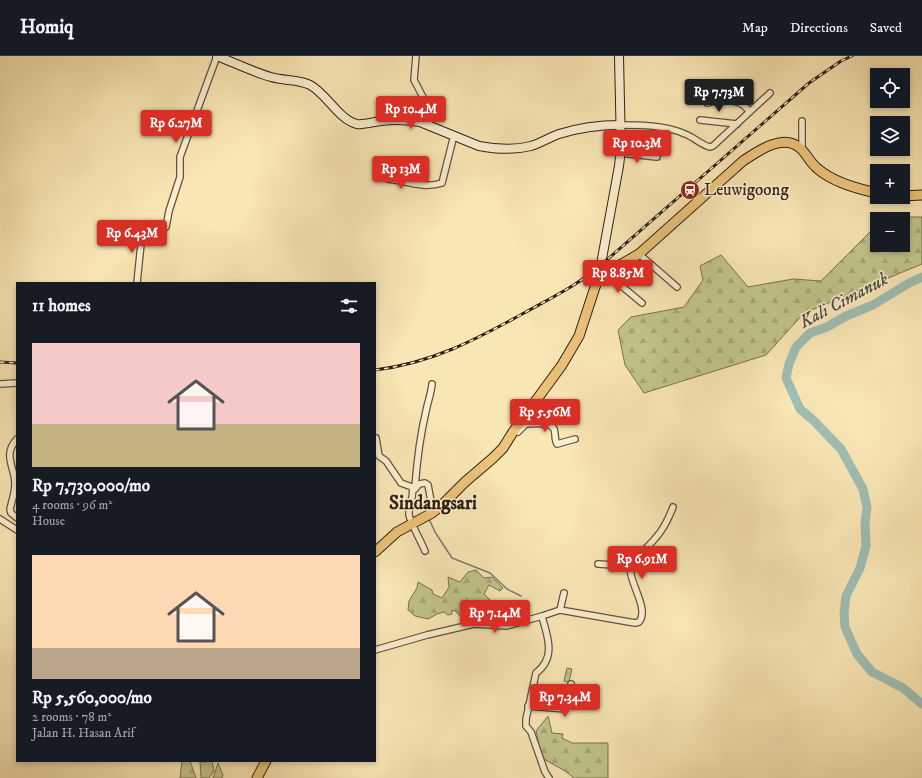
<!DOCTYPE html>
<meta charset="utf-8">
<style>
:root{--surface:#171b24;--page:#20242c;--text:#f1f3f6;--muted:#9ea1a6;--line:#363941;--accent:#d93025}
body{margin:0;font-family:"IM FELL DW Pica",serif;background:var(--page);color:var(--text);height:100vh;display:flex;flex-direction:column;font-size:15px;white-space:nowrap}
*{box-sizing:border-box;margin:0}
p{font-size:13px;color:var(--muted)}
.icon{flex:none;width:22px;height:22px;fill:none;stroke:currentColor;stroke-width:2;stroke-linecap:round;stroke-linejoin:round}
.map{position:relative;flex:1;overflow:hidden}
.drawer{position:absolute;left:16px;top:226px;width:360px;height:480px;display:flex;flex-direction:column;background:var(--surface);border-radius:0px;box-shadow:0 2px 6px #0003}
.drawer>*{flex:none}
.tools{position:absolute;left:870px;top:12px;display:grid;gap:8px}
.tools a{display:grid;place-items:center;width:40px;height:40px;border-radius:0px;background:var(--surface);box-shadow:0 2px 6px #0003;font-size:20px}
.price{position:absolute;translate:-50% -34px;padding:0 9px;border-radius:4px;background:var(--accent);color:#fff;font-size:13px;line-height:26px;filter:drop-shadow(0 1px 2px #0008)}
.price::after{content:'';position:absolute;left:50%;top:24px;width:12px;height:9px;margin-left:-6px;background:inherit;clip-path:polygon(0 0,100% 0,50% 100%)}
.price.active{background:#222;color:#fff}
ul{padding:0;list-style:none}
li{display:grid;align-content:center;gap:8px;height:212px;padding:0 16px}
li span{display:grid;place-items:center;height:124px;border-radius:0px;color:#555}
li>.icon{margin-inline-start:auto}
span .icon{width:72px;height:72px;fill:#fffc;stroke-width:1}
li b{font-size:17px}
h2{display:flex;justify-content:space-between;align-items:center;height:48px;padding:0 16px;font-size:17px}
header{display:flex;align-items:center;gap:24px;box-sizing:border-box;height:56px;padding:0 20px;background:var(--surface);border-bottom:1px solid var(--line)}
header strong{font-size:19px}
nav{display:flex;gap:22px;margin-inline-start:auto;font-size:14px}
.map>svg:first-child{display:block}
.forest{fill:url(#forest-firs);stroke:#79724e}
.park{fill:url(#park-crowns);stroke:#79724e}
.lines{fill:none;stroke-linecap:round;stroke-linejoin:round}
.stream{stroke:#737f73;stroke-width:1.5}
.river{stroke:#9fbeb3;stroke-width:9}
.street-casing{stroke:#63523b;stroke-width:8}
.secondary-casing{stroke:#312012;stroke-width:10}
.primary-casing{stroke:#312012;stroke-width:11}
.street{stroke:#fbefcf;stroke-width:5.5}
.secondary{stroke:#fbefcf;stroke-width:8}
.primary{stroke:#ecc37a;stroke-width:9}
.rail-casing{stroke:#312012;stroke-width:3}
.rail{stroke:#fbefcf;stroke-width:1.5;stroke-dasharray:4.5;stroke-linecap:butt}
.labels{text-anchor:middle;dominant-baseline:central;stroke-width:3;stroke-linejoin:round;paint-order:stroke}
.poi-label{font-size:17px;fill:#312012;stroke:#fbefcf;text-anchor:start}
.water-label{font-size:18px;font-style:italic;fill:#524f42;stroke:#fbefcf}
.quarter-label{font-size:19px;font-weight:bold;fill:#312012;stroke:#fbefcf}
</style>
<header>
<strong>Homiq</strong>
<nav><a>Map</a><a>Directions</a><a>Saved</a></nav>
</header>
<div class="map">
<svg width="922" height="722" viewBox="0 0 922 722">
<defs>
<pattern id="forest-firs" width="22" height="20" patternUnits="userSpaceOnUse"><rect width="22" height="20" fill="#c1c48b"/><path d="M5 1l3.5 6h-7zM16 11l3.5 6h-7z" fill="#a6a877"/></pattern>
<pattern id="park-crowns" width="20" height="18" patternUnits="userSpaceOnUse"><rect width="20" height="18" fill="#c1c48b"/><path d="M2 6a3 3 0 1 1 6 0M12 15a3 3 0 1 1 6 0" fill="none" stroke="#a6a877"/></pattern>
</defs>
<rect width="100%" height="100%" fill="#f9e6b5"/>
<filter id="stains"><feTurbulence type="fractalNoise" baseFrequency=".005" numOctaves="4"/><feColorMatrix values="0 0 0 0 .2 0 0 0 0 .09 0 0 0 0 .02 0 0 0 .5 -.17"/></filter>
<radialGradient id="worn" r=".72"><stop offset=".6" stop-color="#630" stop-opacity="0"/><stop offset="1" stop-color="#630" stop-opacity=".3"/></radialGradient>
<g class="forest">
<path d="M900 161H922V208L804 257 766 299 644 337 625 309 618 274 631 261 684 251 703 224 700 210 721 199 748 231 793 223 821 225 871 175 877 172V189H903V163H896Z"/>
<path d="M476 514 484 522 492 521 503 532 500 535 489 529 484 538 491 545 482 547 480 561 460 560 455 555 452 554V558L448 559 444 556 437 558 428 563 415 560 408 554 409 545 417 532 418 526 432 534 433 538 442 542 449 531 448 521 460 526 468 516Z"/>
<path d="M548 660 552 677 563 678 562 682 572 687H608V722H574L565 715 542 702 536 675Z"/>
<path d="M182 705H190L196 722H180Z"/>
<path d="M200 705H212L214 715 209 722H201Z"/>
<path d="M218 707 223 719 222 722H213Z"/>
</g>
<path class="park" d="M567 612 572 613 569 626 564 625Z"/>
<g class="lines">
<g class="stream">
<path d="M427 455 428 443"/>
<path d="M429 463 435 476 452 502 490 517 507 533 521 540"/>
</g>
<path class="river" d="M922 221 909 227 873 249 846 260 827 271 810 277 796 291 789 308 786 322 800 353 813 364 841 393 863 433 867 452 865 468 866 490 860 512 846 540 844 557 845 571 857 598 872 616 903 632 922 648"/>
<defs>
<g id="street">
<path d="M416 0 414 24 424 43 428 56 430 70"/>
<path d="M707 47C722 43 740 41 749 55"/>
<path d="M700 64 737 68"/>
<path d="M620 69C641 69 665 69 685 78 694 81 701 89 710 91L713 90 770 37"/>
<path d="M802 93V65"/>
<path d="M620 97 657 101"/>
<path d="M388 123C406 125 424 133 442 127L454 79"/>
<path d="M639 198 677 231"/>
<path d="M610 215 624 232 642 247"/>
<path d="M137 227 141 188 144 184 160 176 166 171 169 155 180 121V101L217 0"/>
<path d="M0 328 17 327"/>
<path d="M518 376 526 368C533 368 550 365 554 373 556 378 554 383 557 388L575 383"/>
<path d="M376 382 379 400 386 405 401 427 412 431C415 440 408 450 409 459 411 468 421 485 425 495"/>
<path d="M17 383C2 399 15 411 15 428 15 436 12 445 10 453L11 457 17 462"/>
<path d="M415 431C417 405 420 380 426 355 428 345 431 338 432 328"/>
<path d="M415 433 419 428 425 427 428 429 433 456"/>
<path d="M0 463 17 474"/>
<path d="M598 508 614 509 631 506"/>
<path d="M560 554 564 537"/>
<path d="M542 561C548 581 556 602 536 617L526 663V670L531 676 545 716 549 722"/>
<path d="M375 594 427 579 474 568 507 570 542 560 560 554 635 567 639 566C650 553 628 525 630 510 631 504 637 500 642 496 658 481 665 472 673 451"/>
<path d="M528 650 565 653 571 628"/>
</g>
<g id="secondary">
<path d="M217 0C235 7 253 16 271 21 284 25 299 23 310 29 326 37 340 65 357 68 364 69 373 66 381 65 394 63 407 64 420 66L479 90C495 93 515 94 531 90 541 87 550 81 559 78 578 72 600 69 620 69"/>
<path d="M599 219 619 110 621 93 619 0"/>
</g>
<g id="primary">
<path d="M903 140 922 139"/>
<path d="M375 496 397 476 432 457 442 449 465 426 493 402 503 392 513 376 562 309 579 280 599 219 620 209 639 198 743 105C758 95 783 77 800 92 807 98 810 107 818 113 833 126 858 133 877 137"/>
<path d="M257 722 266 705"/>
</g>
</defs>
<use href="#street" class="street-casing"/>
<use href="#secondary" class="secondary-casing"/>
<use href="#primary" class="primary-casing"/>
<use href="#street" class="street"/>
<use href="#secondary" class="secondary"/>
<use href="#primary" class="primary"/>
<defs>
<g id="rail">
<path d="M0 306 17 307"/>
<path d="M375 314C432 307 475 284 524 257 551 242 578 229 601 209L809 27 841 5 852 0"/>
</g>
</defs>
<use href="#rail" class="rail-casing"/>
<use href="#rail" class="rail"/>
</g>
<defs>
<symbol id="station-disc" viewBox="-11 -11 22 22"><circle r="9.5" fill="#8f2418" stroke="#fbefcf"/><path d="M-3-6H3Q5-6 5-4V2Q5 4 3 4L4.5 6H3L1.5 4h-3L-3 6H-4.5L-3 4Q-5 4-5 2V-4Q-5-6-3-6ZM-3.5-4v3h7v-3ZM-3.5 1v1.5H-2V1ZM2 1v1.5H3.5V1Z" fill="#fff"/></symbol>
</defs>
<g fill-rule="evenodd">
<use href="#station-disc" x="679" y="123" width="22" height="22"/>
</g>
<g class="labels">
<g class="poi-label">
<text x="704" y="134">Leuwigoong</text>
</g>
<g class="water-label">
<text transform="translate(844 245) rotate(-28)">Kali Cimanuk</text>
</g>
<g class="quarter-label">
<text x="433" y="447">Sindangsari</text>
</g>
</g>
<rect width="100%" height="100%" filter="url(#stains)"/>
<rect width="100%" height="100%" fill="url(#worn)"/>
</svg>
<div class="tools">
<a><svg class="icon" aria-label="locate" viewBox="0 0 24 24"><circle cx="12" cy="12" r="6"/><path d="M12 2v4M12 18v4M2 12h4M18 12h4"/></svg></a>
<a><svg class="icon" aria-label="layers" viewBox="0 0 24 24"><path d="M12 4l9 5-9 5-9-5zM3 14l9 5 9-5"/></svg></a>
<a>+</a>
<a>−</a>
</div>
<b class="price active" style="left:719px;top:57px">Rp 7.73M</b>
<b class="price" style="left:411px;top:74px">Rp 10.4M</b>
<b class="price" style="left:176px;top:88px">Rp 6.27M</b>
<b class="price" style="left:637px;top:108px">Rp 10.3M</b>
<b class="price" style="left:401px;top:134px">Rp 13M</b>
<b class="price" style="left:132px;top:198px">Rp 6.43M</b>
<b class="price" style="left:618px;top:238px">Rp 8.85M</b>
<b class="price" style="left:545px;top:377px">Rp 5.56M</b>
<b class="price" style="left:642px;top:524px">Rp 6.91M</b>
<b class="price" style="left:495px;top:578px">Rp 7.14M</b>
<b class="price" style="left:565px;top:662px">Rp 7.34M</b>
<section class="drawer">
<h2>11 homes<svg class="icon" aria-label="filters" viewBox="0 0 24 24"><path d="M4 7h16M4 17h16"/><circle cx="9" cy="7" r="2"/><circle cx="15" cy="17" r="2"/></svg></h2>
<ul>
<li><span style="background:linear-gradient(#f6c9c9 65%,#c2b280 0)"><svg class="icon" aria-label="home" viewBox="0 0 24 24"><path d="M3 11l9-7 9 7M6 9v11h12V9"/></svg></span><div><b>Rp 7,730,000/mo</b><p>4 rooms · 96 m²</p><p>House</p></div></li>
<li><span style="background:linear-gradient(#ffd9b3 75%,#b9a48a 0)"><svg class="icon" aria-label="home" viewBox="0 0 24 24"><path d="M3 11l9-7 9 7M6 9v11h12V9"/></svg></span><div><b>Rp 5,560,000/mo</b><p>2 rooms · 78 m²</p><p>Jalan H. Hasan Arif</p></div></li>
</ul>
</section>
</div>
